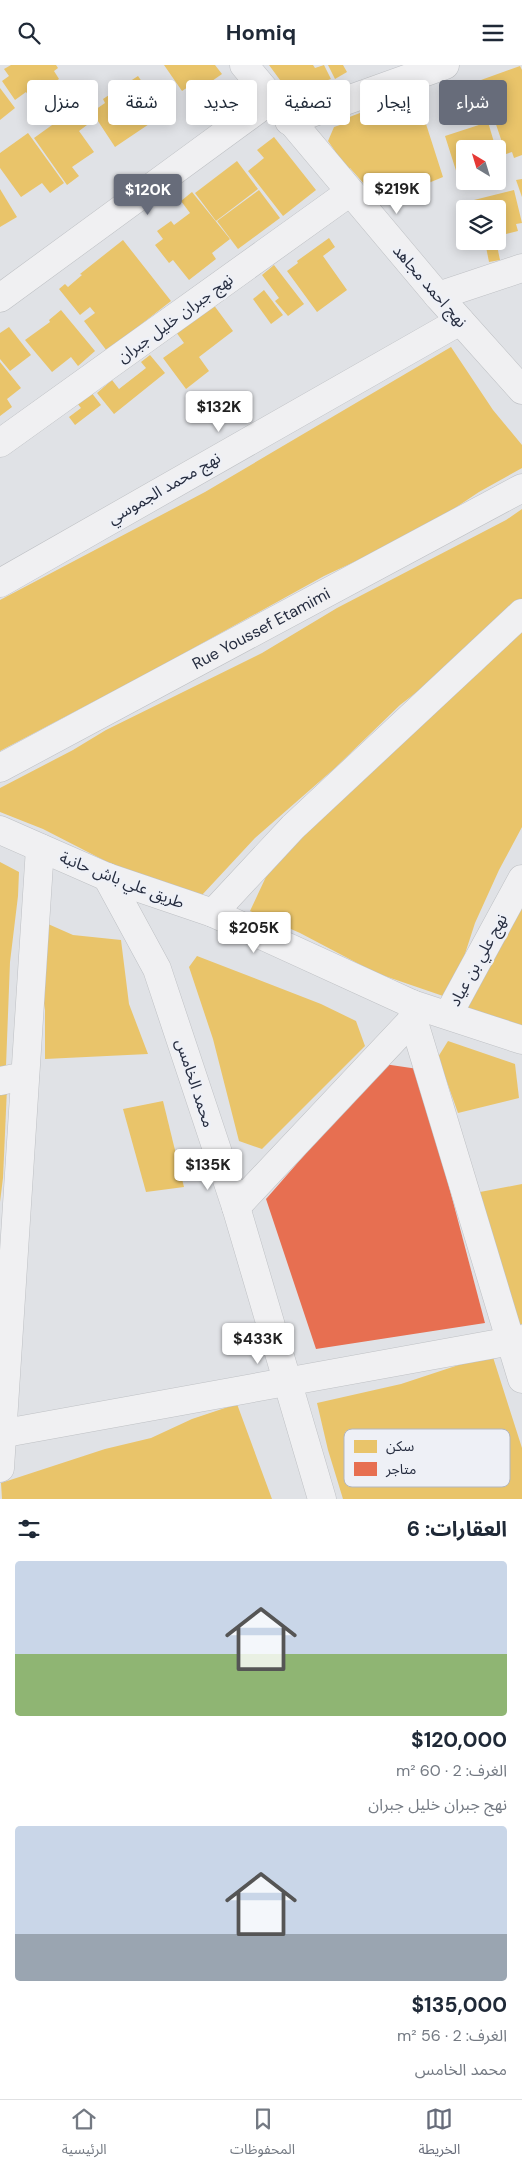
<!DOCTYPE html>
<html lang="ar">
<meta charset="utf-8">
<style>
:root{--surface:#fff;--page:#f2f2f3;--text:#1f2937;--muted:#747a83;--line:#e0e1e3;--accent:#676c7a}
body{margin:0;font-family:"DM Sans","Noto Sans Arabic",sans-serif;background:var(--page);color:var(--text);direction:rtl;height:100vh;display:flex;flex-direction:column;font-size:19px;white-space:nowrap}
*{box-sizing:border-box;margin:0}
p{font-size:16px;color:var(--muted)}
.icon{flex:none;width:28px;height:28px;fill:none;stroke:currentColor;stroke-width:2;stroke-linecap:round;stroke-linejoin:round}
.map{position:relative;height:1434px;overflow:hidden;direction:ltr}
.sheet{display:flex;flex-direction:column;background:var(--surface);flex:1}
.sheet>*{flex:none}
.banner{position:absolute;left:15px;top:15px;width:492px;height:45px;direction:rtl;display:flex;gap:10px}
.needle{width:32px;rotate:322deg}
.controls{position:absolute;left:456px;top:75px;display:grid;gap:10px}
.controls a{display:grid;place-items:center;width:50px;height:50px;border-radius:5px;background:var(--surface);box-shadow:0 2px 12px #0003;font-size:25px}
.price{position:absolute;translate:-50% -42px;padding:0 11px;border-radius:5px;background:#fff;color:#222;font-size:16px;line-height:32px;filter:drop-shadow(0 1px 2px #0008)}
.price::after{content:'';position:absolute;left:50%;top:30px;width:15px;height:11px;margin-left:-8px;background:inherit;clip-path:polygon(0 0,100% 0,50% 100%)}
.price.active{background:var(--accent);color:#fff}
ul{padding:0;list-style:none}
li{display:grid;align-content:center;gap:10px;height:265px;padding:0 15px}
li span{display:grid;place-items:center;height:155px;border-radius:5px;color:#555}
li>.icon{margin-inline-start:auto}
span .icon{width:90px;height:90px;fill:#fffc;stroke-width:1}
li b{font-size:21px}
h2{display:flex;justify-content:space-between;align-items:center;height:60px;padding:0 15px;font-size:21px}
.pill{padding:0 18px;border-radius:5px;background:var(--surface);box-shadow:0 2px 12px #0003;font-size:18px;line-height:45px}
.pill.active{background:var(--accent);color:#fff}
header{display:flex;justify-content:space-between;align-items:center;height:65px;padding:0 15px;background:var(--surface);font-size:22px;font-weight:700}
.tabs{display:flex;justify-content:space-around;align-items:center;height:70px;border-top:1px solid var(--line);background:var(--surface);font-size:14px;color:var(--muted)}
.tabs a{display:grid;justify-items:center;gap:2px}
.tabs .active{color:var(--accent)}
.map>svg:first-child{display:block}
.homes{fill:#e9c46a}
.shops{fill:#e76f51}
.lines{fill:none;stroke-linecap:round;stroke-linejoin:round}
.minor-casing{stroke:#bec0c4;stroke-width:29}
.minor{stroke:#f0f0f2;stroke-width:28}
.labels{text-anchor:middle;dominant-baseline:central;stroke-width:5;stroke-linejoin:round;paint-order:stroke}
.street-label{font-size:16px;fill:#262d40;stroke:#eef0f6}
.key{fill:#eef0f6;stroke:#b2b6bf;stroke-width:1}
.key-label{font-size:14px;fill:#262d40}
</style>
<header><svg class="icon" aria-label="menu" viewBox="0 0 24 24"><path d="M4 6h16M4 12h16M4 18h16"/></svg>Homiq<svg class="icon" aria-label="search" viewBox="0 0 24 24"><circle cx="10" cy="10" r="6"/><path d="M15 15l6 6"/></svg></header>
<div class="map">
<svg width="522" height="1434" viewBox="0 0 522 1434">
<rect width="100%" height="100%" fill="#e0e2e6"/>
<g class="homes">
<path d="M11 0H56L58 3 54 6 59 14 30 33 26 27 15 35 2 16 9 11 4 4Z"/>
<path d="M164 0H215L222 9 199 25 194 18 182 26Z"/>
<path d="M269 0H313L315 3 324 0 331 14 302 24 287 21 280 15Z"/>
<path d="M328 0H343L347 7 335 14Z"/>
<path d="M520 1 522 5V90L514 93 512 87 506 89 481 15Z"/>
<path d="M138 11 164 49 115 82 92 47 105 38 103 34Z"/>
<path d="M0 23 15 43 0 55Z"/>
<path d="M418 34 443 112 375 140 361 124 365 120 350 103 347 106 331 88 335 86 328 76 334 62 349 57 347 53 365 46V49L381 44 379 41 385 38 392 52 397 50 395 42Z"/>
<path d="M75 35 91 57 79 66 94 87 72 102 79 111 67 120 34 73 59 55 55 50Z"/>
<path d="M488 57 496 84H465V114L459 115 445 71Z"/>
<path d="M28 68 64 118 50 128 42 118 21 132 0 103V88Z"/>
<path d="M274 72 316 125 283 151 248 106 264 93 257 85Z"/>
<path d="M498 89 504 107 498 110Z"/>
<path d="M237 96 258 124 216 156 195 128Z"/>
<path d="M522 114V132L516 115Z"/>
<path d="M0 124 17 152 0 162Z"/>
<path d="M259 125 280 153 238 184 217 156Z"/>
<path d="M514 125 522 158 516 159 518 166 498 171V144H472L470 136Z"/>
<path d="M192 127 230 174 212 188 216 194 189 215 173 195 169 198 155 180 163 174 157 166 171 156 174 160 190 148 181 136Z"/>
<path d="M329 173 335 182 323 191 347 225 317 247 287 206 298 198 297 196Z"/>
<path d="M123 175 171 236 107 286 84 256 95 248 90 242 80 250 59 224 65 219 68 222 82 210 80 209Z"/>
<path d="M489 176H496L500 195 489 197 485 177Z"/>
<path d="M274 200 304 239 288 251 275 236 279 233 262 210Z"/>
<path d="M264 225 283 250 271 259 253 234Z"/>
<path d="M213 239 233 266 199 292 209 306 186 324 163 293 184 278 176 267Z"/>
<path d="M61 245 95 286 78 301 71 292 52 307 25 275 50 257 49 255Z"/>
<path d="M9 262 31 290 10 306 0 294V268Z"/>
<path d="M451 282 493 345 522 380V403L479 427 446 449 397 477 324 511 152 606 0 686V535L205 427Z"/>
<path d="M150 290 165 308 114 349 97 328 112 315 119 324 146 303 141 297Z"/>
<path d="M0 297 21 323 7 334 12 342 0 351Z"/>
<path d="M91 327 101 340 75 360 69 352 81 343 77 338Z"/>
<path d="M522 444V534L444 606 400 640 335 703 255 773 202 830 119 803 43 764 0 747V723L73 685 106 665 262 588 337 543 506 455Z"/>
<path d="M522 566V762L499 805 475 858 463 895 446 932 376 908 300 868 250 846 278 786 482 605Z"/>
<path d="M0 797 19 807 18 831 10 897 6 1001 0 1002Z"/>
<path d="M522 832V964L461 941Z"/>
<path d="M39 855 73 870 121 875 129 939 148 989 45 994V945L38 898Z"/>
<path d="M197 891 321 939 356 956 365 981 262 1084 239 1076 213 974 189 902Z"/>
<path d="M448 976 515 999 519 1033 458 1048 438 992Z"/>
<path d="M7 1023 3 1113 0 1137V1025Z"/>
<path d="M163 1036 184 1122 146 1127 123 1044Z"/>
<path d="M522 1119V1259L517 1260 480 1127Z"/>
<path d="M492 1289 522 1383V1434H343L328 1385 317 1338 401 1319Z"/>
<path d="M237 1339 272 1434H2L1 1418 105 1384 151 1373 192 1354Z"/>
</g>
<path class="shops" d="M384 999 418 1004 485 1258 316 1284 266 1134Z"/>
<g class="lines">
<defs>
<g id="minor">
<path d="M244 0 438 231 522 325"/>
<path d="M289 56 445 0"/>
<path d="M438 231 522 203"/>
<path d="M0 233 272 34"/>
<path d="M0 378 350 127"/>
<path d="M0 518 460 256"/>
<path id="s1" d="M0 703 522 423"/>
<path d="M0 765 107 812 213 848 412 939 522 975"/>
<path d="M107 812 157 904 236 1142 322 1434"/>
<path d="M213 848 293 762 522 548"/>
<path d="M412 939 413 954 522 1314"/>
<path d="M448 950 522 814"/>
<path d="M0 1016 25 1011"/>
<path d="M236 1142 413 954"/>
<path d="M0 1369 522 1274"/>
<path d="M0 1403 40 783"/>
</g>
</defs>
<use href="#minor" class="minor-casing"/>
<use href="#minor" class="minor"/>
</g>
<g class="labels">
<g class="street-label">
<text transform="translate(430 221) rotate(49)">نهج احمد مجاهد</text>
<text transform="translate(175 253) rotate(-36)">نهج جبران خليل جبران</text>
<text transform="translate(164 423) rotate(-30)">نهج محمد الجموسي</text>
<text stroke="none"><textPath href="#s1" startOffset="296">Rue Youssef Etamimi</textPath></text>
<text transform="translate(122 815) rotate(21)">طريق علي باش حانبة</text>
<text transform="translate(478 895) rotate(-61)">نهج علي بن عياد</text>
<text transform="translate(195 1018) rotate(72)">محمد الخامس</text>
</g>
</g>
<rect x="344" y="1364" width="166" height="58" rx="8" class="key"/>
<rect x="354" y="1375" width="23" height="13" fill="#e9c46a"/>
<rect x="354" y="1397" width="23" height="14" fill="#e76f51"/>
<g class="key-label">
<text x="386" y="1386">سكن</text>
<text x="386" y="1409">متاجر</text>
</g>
</svg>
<div class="controls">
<a><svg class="needle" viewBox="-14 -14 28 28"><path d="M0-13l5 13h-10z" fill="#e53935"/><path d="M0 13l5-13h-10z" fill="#747a83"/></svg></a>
<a><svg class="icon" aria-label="layers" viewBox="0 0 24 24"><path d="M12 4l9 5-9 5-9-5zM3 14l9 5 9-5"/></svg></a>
</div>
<b class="price" style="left:397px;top:150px">$219K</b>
<b class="price active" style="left:148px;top:151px">$120K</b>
<b class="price" style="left:219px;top:368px">$132K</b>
<b class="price" style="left:254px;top:889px">$205K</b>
<b class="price" style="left:208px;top:1126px">$135K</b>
<b class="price" style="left:258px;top:1300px">$433K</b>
<div class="banner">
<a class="pill active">شراء</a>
<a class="pill">إيجار</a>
<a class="pill">تصفية</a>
<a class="pill">جديد</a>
<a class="pill">شقة</a>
<a class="pill">منزل</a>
</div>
</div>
<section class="sheet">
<h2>العقارات: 6<svg class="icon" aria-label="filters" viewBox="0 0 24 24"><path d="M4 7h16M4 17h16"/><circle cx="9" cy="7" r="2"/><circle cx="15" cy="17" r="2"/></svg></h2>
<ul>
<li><span style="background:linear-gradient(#c9d6e8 60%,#8fb573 0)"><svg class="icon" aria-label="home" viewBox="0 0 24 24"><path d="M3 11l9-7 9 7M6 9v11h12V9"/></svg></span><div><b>$120,000</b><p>الغرف: 2 · 60 m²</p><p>نهج جبران خليل جبران</p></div></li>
<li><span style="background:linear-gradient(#c9d6e8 70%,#9aa5b1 0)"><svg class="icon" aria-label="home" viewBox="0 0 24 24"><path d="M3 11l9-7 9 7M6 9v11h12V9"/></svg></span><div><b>$135,000</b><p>الغرف: 2 · 56 m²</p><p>محمد الخامس</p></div></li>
</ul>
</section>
<nav class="tabs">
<a class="active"><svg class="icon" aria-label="map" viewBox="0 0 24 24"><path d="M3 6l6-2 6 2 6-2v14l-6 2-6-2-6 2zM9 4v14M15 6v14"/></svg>الخريطة</a>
<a><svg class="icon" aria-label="saved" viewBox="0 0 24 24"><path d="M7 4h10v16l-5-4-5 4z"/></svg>المحفوظات</a>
<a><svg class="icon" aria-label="home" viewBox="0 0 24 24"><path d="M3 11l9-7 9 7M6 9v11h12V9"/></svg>الرئيسية</a>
</nav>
